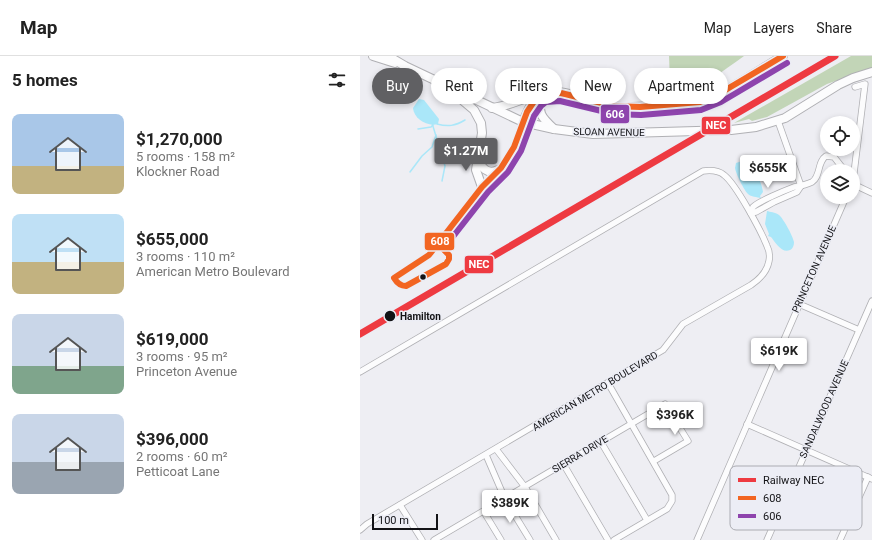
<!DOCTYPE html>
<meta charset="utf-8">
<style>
:root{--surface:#fff;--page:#f6f6f6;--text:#222;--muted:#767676;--line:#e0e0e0;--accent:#606063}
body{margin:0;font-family:Roboto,sans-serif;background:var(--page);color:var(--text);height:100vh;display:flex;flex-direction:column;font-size:15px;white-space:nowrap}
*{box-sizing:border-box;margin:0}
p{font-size:13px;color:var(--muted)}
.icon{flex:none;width:22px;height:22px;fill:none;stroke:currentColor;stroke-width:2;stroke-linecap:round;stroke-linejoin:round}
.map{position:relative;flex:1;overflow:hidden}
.details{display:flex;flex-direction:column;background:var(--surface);width:360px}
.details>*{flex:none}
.top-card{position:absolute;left:12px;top:12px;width:380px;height:36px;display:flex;gap:8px}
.controls{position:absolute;left:460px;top:60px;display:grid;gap:8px}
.controls a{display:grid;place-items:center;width:40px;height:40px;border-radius:50%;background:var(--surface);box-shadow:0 2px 6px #0003;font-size:20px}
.scale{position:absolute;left:12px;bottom:10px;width:66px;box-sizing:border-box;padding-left:4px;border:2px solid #131316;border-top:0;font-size:11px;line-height:14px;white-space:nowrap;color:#131316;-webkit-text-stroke:3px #ecedf5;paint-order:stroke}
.price{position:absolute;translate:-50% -34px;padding:0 9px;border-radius:4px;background:#fff;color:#222;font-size:13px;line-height:26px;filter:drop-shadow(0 1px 2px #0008)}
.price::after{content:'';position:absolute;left:50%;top:24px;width:12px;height:9px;margin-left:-6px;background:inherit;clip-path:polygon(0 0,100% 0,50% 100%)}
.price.on{background:var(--accent);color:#fff}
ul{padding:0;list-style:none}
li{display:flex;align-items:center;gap:12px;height:100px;padding:0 12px}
li span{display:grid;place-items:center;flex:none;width:112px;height:80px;border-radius:8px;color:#555}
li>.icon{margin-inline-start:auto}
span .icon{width:48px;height:48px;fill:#fffc;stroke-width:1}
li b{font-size:17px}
h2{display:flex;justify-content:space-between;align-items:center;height:48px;padding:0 12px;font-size:17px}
.chip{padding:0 14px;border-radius:18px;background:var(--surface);box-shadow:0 2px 6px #0003;font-size:14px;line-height:36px}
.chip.on{background:var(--accent);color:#fff}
header{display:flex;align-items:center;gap:24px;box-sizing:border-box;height:56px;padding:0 20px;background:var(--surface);border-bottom:1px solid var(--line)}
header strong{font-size:19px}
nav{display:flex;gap:22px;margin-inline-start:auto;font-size:14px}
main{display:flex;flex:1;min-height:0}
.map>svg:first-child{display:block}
.forest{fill:#c2d5b7}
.water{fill:#aae7f9}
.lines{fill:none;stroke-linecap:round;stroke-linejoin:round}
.stream{stroke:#aae7f9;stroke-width:1.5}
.street-casing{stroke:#b0b0b4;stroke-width:7}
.secondary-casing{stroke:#b0b0b4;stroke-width:10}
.street{stroke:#fcfcfd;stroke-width:5.5}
.secondary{stroke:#fcfcfd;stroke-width:8}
.bus-1-casing{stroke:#ecedf5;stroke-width:9}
.bus-2-casing{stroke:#ecedf5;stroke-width:9}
.bus-1{stroke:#f26522;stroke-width:6}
.bus-2{stroke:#8e44ad;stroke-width:6}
.rail-1-casing{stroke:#ecedf5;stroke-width:10}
.rail-1{stroke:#ee3a41;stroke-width:7}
.bus-dot{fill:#131316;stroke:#ecedf5;stroke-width:1.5}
.labels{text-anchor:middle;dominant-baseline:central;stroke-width:3;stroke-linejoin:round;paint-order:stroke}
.street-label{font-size:10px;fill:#131316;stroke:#ecedf5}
.stop-label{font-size:10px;font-weight:bold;fill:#131316;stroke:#ecedf5;text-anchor:start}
.key{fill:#ecedf5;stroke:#abacb2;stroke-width:1}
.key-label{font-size:11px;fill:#131316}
.line-badge{stroke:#ecedf5;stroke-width:1.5}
.badge-label{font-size:11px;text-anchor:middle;font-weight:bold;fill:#fff}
</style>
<header>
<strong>Map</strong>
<nav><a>Map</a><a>Layers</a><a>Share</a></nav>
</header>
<main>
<section class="details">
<h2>5 homes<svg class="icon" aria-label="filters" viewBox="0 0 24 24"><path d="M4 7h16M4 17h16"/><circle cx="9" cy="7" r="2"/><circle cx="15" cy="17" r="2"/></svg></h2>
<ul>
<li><span style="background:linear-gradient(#a9c7e8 65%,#c2b280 0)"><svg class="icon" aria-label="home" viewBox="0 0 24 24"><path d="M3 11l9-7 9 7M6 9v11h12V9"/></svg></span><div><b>$1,270,000</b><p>5 rooms · 158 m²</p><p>Klockner Road</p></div></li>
<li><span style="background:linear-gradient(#bfe0f5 60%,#c2b280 0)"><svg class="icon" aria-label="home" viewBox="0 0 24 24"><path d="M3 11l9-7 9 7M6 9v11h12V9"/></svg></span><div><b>$655,000</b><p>3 rooms · 110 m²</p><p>American Metro Boulevard</p></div></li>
<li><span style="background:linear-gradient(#c9d6e8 65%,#7fa58c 0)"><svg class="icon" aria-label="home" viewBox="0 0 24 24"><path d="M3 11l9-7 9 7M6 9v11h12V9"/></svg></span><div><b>$619,000</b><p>3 rooms · 95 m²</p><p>Princeton Avenue</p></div></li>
<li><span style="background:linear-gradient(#c9d6e8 60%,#9aa5b1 0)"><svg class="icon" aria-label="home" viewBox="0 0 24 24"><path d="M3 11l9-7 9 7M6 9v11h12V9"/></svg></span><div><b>$396,000</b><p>2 rooms · 60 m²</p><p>Petticoat Lane</p></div></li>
</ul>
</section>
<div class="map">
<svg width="512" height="484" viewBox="0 0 512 484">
<rect width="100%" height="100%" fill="#eeeef3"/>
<g class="forest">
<path d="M309 0H384C363 15 342 31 318 41L310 26Z"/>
<path d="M491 0H512V12L467 28 407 61 392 65 389 63 374 67Z"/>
</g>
<g class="water">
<path d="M59 43 64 44 79 63 78 68C67 71 54 63 53 52Z"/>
<path d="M382 105C393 107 402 126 403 136L400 140 401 142C397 141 391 141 388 138 384 134 376 118 375 112L376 107Z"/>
<path d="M407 155C410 156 415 156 419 159 423 162 433 180 434 186 434 189 433 193 430 194 422 198 415 186 411 181L408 180 409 178 405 168Z"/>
</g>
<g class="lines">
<g class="stream">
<path d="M72 67 85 110 82 125"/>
<path d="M77 68C88 71 95 70 105 64"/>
<path d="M58 73 71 71 73 69"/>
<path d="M81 95 100 106"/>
<path d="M50 116 62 100 72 91 76 79"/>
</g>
<defs>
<g id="street">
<path d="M418 65 441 130"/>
<path d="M493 125 505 28 495 31"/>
<path d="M493 126 497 130 512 137"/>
<path d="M106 152 122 131 141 112 146 104 154 91 163 66"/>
<path d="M391 157C391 155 392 153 393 151 397 146 426 134 434 131 440 130 446 129 452 126 461 120 457 106 466 100L474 101 485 115"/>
<path d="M391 157 396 156 414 146 437 136 441 130"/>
<path d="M439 248 499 274"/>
<path d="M0 316 343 115C351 114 358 114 364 119 376 128 401 175 407 190 409 194 410 200 409 205 407 216 400 223 391 229L323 268 303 294 7 468 0 474"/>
<path d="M248 327 312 439V445L307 453 254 484"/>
<path d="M387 368 512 423"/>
<path d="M241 386 287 464"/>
<path d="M136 393 165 431 196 484"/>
<path d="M126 399 145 443 170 484"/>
<path d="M204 409 248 484"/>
<path d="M40 449 62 484"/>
<path d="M124 456 141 484"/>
<path d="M74 484 305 348 328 385 294 405"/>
<path d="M337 484 486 141"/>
<path d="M407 484 512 245"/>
<path d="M480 484 508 421"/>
</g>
<g id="secondary">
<path d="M13 0 35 7"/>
<path d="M28 0 45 10 163 66 194 73 233 78 371 74 396 71 425 62 478 29 493 22 512 16"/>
<path d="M95 38 114 54 121 67 122 77 116 114 122 131"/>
<path d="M182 39C177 57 181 61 194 73"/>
<path d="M132 52C151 50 163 41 182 38"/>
<path d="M163 66C167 56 173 41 184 37 203 31 230 47 249 50 263 52 278 51 292 50 308 50 325 50 340 45 366 38 399 14 423 0"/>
<path d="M118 101C120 112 128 119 138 114"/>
</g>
</defs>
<use href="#street" class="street-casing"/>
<use href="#secondary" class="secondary-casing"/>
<use href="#street" class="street"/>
<use href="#secondary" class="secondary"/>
<defs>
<path id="bus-1" d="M78 188 89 199V203L86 208 46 230C40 230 37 227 34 222L69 199 122 131 141 112 154 91 167 56 175 44 182 39 189 37H201L254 50 280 51 340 46 357 39 423 0"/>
<path id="bus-2" d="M88 187 128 136 148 116 161 95 174 60 181 50 186 46 200 45 254 58 281 59 341 54 361 46 427 7"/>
</defs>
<use href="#bus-1" class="bus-1-casing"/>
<use href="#bus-2" class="bus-2-casing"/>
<use href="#bus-1" class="bus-1"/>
<use href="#bus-2" class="bus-2"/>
<defs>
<path id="rail-1" d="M0 278 475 0"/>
</defs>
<use href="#rail-1" class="rail-1-casing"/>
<use href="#rail-1" class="rail-1"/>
</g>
<g class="bus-dot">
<circle cx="63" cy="221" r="3.5"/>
<circle cx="30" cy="260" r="6"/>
</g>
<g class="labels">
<g class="street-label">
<text transform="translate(249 76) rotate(1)">SLOAN AVENUE</text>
<text transform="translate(454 213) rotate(-66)">PRINCETON AVENUE</text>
<text transform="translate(235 335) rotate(-31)">AMERICAN METRO BOULEVARD</text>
<text transform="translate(464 353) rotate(-66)">SANDALWOOD AVENUE</text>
<text transform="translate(220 398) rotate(-31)">SIERRA DRIVE</text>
</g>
<g class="stop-label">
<text x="40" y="260">Hamilton</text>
</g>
</g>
<rect x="370" y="410" width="132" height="64" rx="6" class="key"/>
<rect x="378" y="422" width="18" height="4" fill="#ee3a41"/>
<rect x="378" y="440" width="18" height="4" fill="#f26522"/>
<rect x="378" y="458" width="18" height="4" fill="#8e44ad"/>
<g class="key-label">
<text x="403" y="428">Railway NEC</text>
<text x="403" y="446">608</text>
<text x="403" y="464">606</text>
</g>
<g class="line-badge">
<rect x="240" y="48" width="30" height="20" rx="4" fill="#8e44ad"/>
<rect x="341" y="60" width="30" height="19" rx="4" fill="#ee3a41"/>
<rect x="64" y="176" width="31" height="19" rx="4" fill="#f26522"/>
<rect x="104" y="199" width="30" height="19" rx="4" fill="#ee3a41"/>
</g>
<g class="badge-label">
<text x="255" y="62">606</text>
<text x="356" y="73">NEC</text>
<text x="80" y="189">608</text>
<text x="119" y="212">NEC</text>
</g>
</svg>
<div class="controls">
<a><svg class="icon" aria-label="locate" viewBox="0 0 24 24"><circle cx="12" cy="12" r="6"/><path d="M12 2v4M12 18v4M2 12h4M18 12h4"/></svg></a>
<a><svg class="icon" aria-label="layers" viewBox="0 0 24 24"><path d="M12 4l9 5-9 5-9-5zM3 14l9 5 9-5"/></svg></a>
</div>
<div class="scale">100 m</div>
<b class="price on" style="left:106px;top:116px">$1.27M</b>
<b class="price" style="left:408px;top:133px">$655K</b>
<b class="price" style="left:419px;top:316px">$619K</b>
<b class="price" style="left:315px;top:380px">$396K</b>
<b class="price" style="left:150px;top:468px">$389K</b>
<div class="top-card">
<a class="chip on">Buy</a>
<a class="chip">Rent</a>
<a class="chip">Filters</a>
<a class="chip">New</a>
<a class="chip">Apartment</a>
</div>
</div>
</main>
